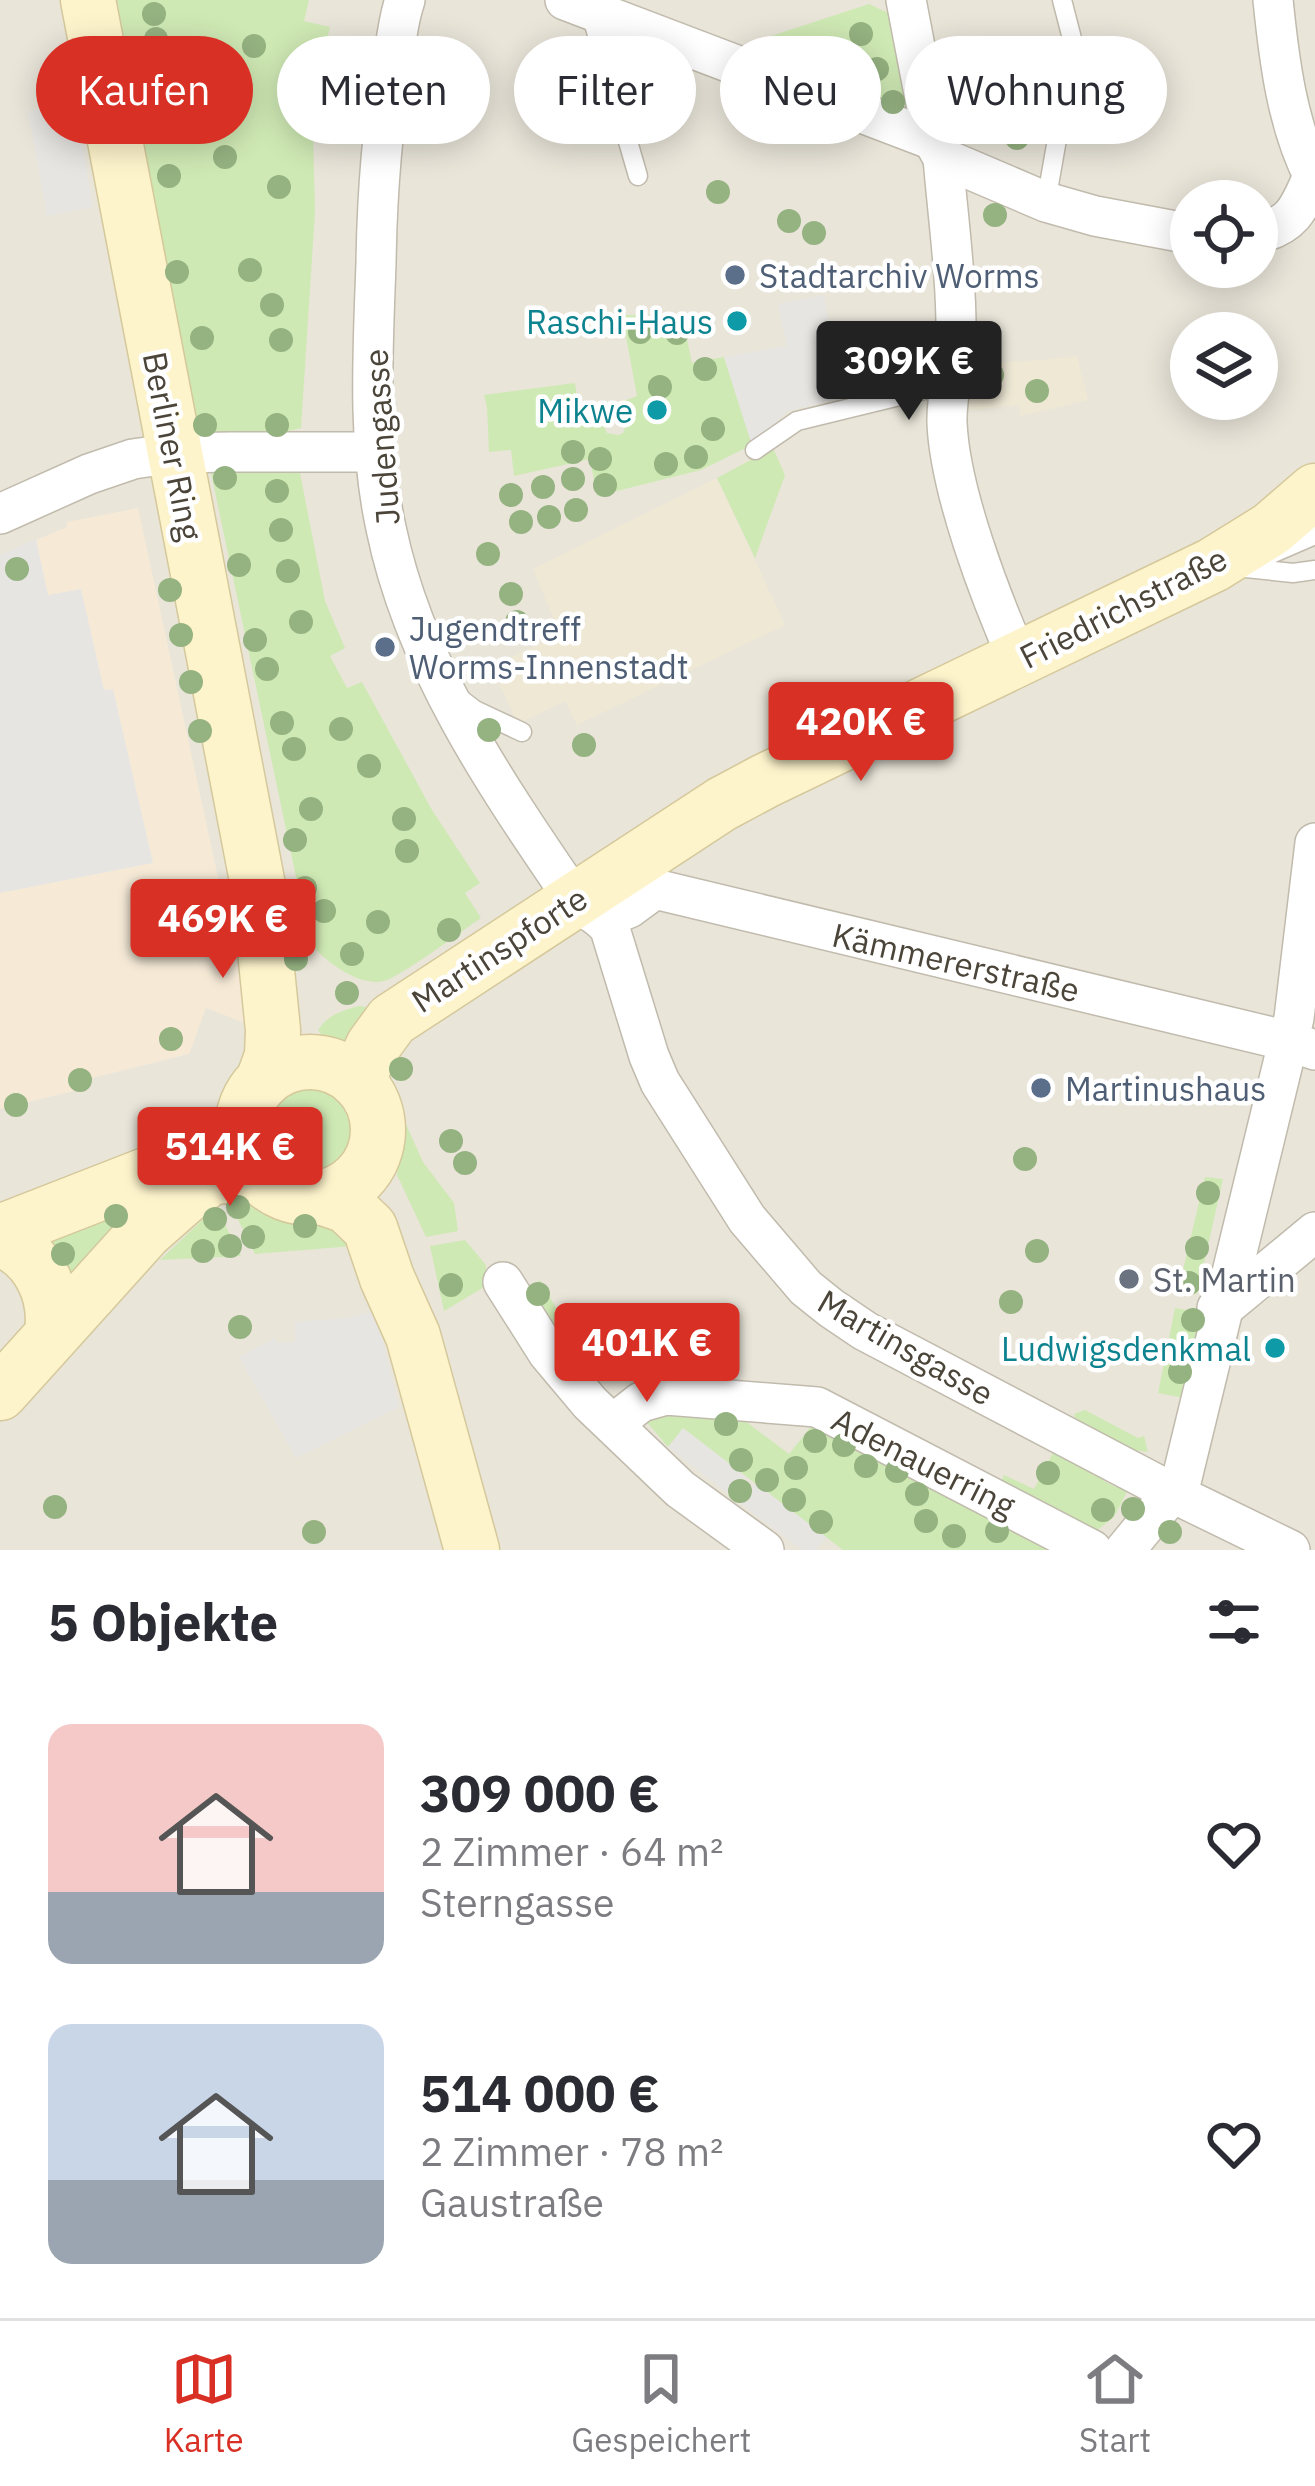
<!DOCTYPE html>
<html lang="de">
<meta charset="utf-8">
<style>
:root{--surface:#fff;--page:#f2f2f3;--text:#2b2b33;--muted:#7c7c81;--line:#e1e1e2;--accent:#d93025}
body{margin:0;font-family:"IBM Plex Sans",sans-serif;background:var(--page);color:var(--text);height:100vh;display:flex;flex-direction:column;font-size:45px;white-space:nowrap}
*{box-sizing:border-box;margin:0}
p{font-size:39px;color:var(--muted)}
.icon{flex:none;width:66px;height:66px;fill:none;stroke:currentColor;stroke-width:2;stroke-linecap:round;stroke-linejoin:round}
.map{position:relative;height:1550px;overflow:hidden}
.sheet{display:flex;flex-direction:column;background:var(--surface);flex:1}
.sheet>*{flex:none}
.hud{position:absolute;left:36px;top:36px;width:1245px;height:108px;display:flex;gap:24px}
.buttons{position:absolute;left:1170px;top:180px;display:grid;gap:24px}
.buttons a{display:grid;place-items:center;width:108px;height:108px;border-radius:50%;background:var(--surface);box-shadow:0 6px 30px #0003;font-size:60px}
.price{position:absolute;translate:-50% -102px;padding:0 27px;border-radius:12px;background:var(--accent);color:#fff;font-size:39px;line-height:78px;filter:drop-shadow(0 3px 6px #0008)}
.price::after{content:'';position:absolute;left:50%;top:72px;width:36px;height:27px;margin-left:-18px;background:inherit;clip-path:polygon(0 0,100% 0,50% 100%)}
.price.selected{background:#222;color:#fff}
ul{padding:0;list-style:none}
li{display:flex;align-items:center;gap:36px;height:300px;padding:0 48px}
li span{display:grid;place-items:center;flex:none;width:336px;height:240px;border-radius:24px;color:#555}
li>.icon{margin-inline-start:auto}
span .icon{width:144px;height:144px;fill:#fffc;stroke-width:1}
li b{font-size:51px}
h2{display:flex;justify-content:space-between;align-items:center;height:144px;padding:0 48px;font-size:51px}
.chip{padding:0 42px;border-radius:54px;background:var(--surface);box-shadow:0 6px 30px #0003;font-size:42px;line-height:108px}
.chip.selected{background:var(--accent);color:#fff}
.dock{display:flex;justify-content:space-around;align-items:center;height:168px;border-top:3px solid var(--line);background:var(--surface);font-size:33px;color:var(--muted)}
.dock a{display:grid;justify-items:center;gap:6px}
.dock .selected{color:var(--accent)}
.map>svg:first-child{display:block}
.residential{fill:#e9e5d9;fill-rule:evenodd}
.commercial{fill:#f6ead7}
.education{fill:#eee8d5}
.green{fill:#cfe9b4}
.parking{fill:#e7e5e2}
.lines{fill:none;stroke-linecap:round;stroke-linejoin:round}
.lane-casing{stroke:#c1bbad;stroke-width:21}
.street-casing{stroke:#c1bbad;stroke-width:42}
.secondary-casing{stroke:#d5c89b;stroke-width:57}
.lane{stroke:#fff;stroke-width:18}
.street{stroke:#fff;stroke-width:39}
.secondary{stroke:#fef4cc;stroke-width:54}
.tree{fill:#95b281}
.service-dot{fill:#5c6f8a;stroke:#fff;stroke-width:4.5}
.culture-dot{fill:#0f9aa8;stroke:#fff;stroke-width:4.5}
.worship-dot{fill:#6b7280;stroke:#fff;stroke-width:4.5}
.labels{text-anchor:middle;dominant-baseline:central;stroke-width:9;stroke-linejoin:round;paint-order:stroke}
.service-label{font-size:33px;fill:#4e5e75;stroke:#fff;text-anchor:start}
.culture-label{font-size:33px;fill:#0d838f;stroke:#fff;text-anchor:end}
.street-label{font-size:33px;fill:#4a4439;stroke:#fff}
.worship-label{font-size:33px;fill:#5b616d;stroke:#fff;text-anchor:start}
</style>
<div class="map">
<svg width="1315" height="1550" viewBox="0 0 1315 1550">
<rect width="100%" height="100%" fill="#f5f3eb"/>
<path class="residential" d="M0 0H1315V1550H0ZM1191 201H1257V267H1191ZM1191 333H1257V399H1191Z"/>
<path class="commercial" d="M138 508 250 1025 206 1008 189 1054 88 1079 90 1087 0 1109V555L67 527V522Z"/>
<g class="education">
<path d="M1077 356 1088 400 1021 416 1019 405 964 411 971 363 1030 361Z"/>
<path d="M717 478 785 625 577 725 565 701 518 724 491 667 560 634 533 569Z"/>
</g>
<g class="green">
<path d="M106 0H309L304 21 330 27 323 55 313 136 315 212 301 428 280 433 199 436Z"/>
<path d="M869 4 897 17 908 105 903 108 755 52 759 40Z"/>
<path d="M622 315 682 316 692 363 724 357 752 445 701 470 597 496 590 459 514 476 511 450 489 452 487 407 484 395 575 383 580 414 597 409 607 433 618 435 623 433 627 422 621 402 637 396Z"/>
<path d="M773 448 785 475 755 558 717 478Z"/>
<path d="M211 473H300L325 601 345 648 330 656 347 688 362 682 432 810 480 883 465 893 481 918C463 930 399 978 384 981 358 987 325 961 310 943Z"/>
<path d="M359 1006 366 1007 345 1045 340 1048 328 1043 318 1030C327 1015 344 1010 359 1006Z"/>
<circle cx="309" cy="1131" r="42"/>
<path d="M401 1119 404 1120 423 1162 454 1203 458 1231 426 1237 397 1175Z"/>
<path d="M1205 1177 1223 1179 1197 1294 1178 1291Z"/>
<path d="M150 1189 75 1284 38 1236Z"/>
<path d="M224 1191H253L281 1205 305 1210 366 1245 255 1254Z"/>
<path d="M216 1207 241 1256 160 1260Z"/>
<path d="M465 1240 486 1265V1286L444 1311 430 1246Z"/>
<path d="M540 1280 597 1379 605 1398 526 1296Z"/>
<path d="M1175 1308 1204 1313 1184 1398 1158 1393Z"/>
<path d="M1085 1410 1138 1438 1144 1436 1148 1452 1134 1450 1075 1418 1074 1414Z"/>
<path d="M644 1411H732L789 1454 816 1420 1066 1550H843L684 1429 668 1447 644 1419Z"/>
<path d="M1055 1449 1086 1466 1085 1470 1096 1476 1099 1472 1105 1476 1104 1481 1116 1487 1119 1483 1129 1488 1114 1517 1095 1532 1000 1484 1004 1475 1034 1489Z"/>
</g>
<g class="parking">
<path d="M75 103 93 207 47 216 28 111Z"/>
<path d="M824 295 831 335 844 332 860 394 788 411 752 445 724 357 787 346 778 304Z"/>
<path d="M36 539 48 595 81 589 104 690 113 689 153 863 0 893V555Z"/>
<path d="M375 1311 399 1407 296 1458 239 1357 276 1337V1343L295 1342V1322L347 1318Z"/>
<path d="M683 1428 745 1476 730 1495 668 1447Z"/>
<path d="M755 1483 826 1537 816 1550H802L740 1503Z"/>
</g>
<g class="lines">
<defs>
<g id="lane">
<path d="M1062 0 1084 85"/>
<path d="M591 14 638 176"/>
<path d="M1046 202 1063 105 1084 85 1130 82"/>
<path d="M755 450 797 421 924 390 951 380"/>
<path d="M1271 554 1315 535"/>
<path d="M1236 567 1293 573 1315 570"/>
<path d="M458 697 475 710 522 732"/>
</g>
<g id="street">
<path d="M405 0C398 20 396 42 393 63 382 129 377 196 376 263 373 351 367 441 386 528 414 664 493 780 570 893 580 909 600 913 610 929L649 1056 660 1082 747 1219 806 1288 831 1308 865 1331 1173 1493 1290 1550"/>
<path d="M565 0 933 140"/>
<path d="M906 0 933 140 943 158 1046 202 1095 216 1191 234"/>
<path d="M1273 0C1279 59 1287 126 1315 179"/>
<path d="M943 158C948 218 957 280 956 341 955 368 946 395 947 423 950 491 990 596 1018 659"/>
<path d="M1257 234C1293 225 1299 209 1313 176"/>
<path d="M0 514 89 474 133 459 175 453 231 452H376"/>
<path d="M603 919 629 908 655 889 1288 1041 1315 1050"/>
<path d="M503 1282 548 1353 590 1403 680 1489 764 1550"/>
<path d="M1217 1308 1222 1309 1315 1232"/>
<path d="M613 1424 641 1402 666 1395 817 1407 1092 1550"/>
<path d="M1125 1550 1181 1482 1294 1018 1315 843"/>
</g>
<g id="secondary">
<path d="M88 0 259 891 273 1030 272 1056 263 1081"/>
<circle cx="310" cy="1130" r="68"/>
<path d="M357 1081 373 1046 392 1020 722 804 765 781 1213 565 1271 529 1315 491"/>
<path d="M321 1197 347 1206 370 1228 387 1278 413 1336 472 1550"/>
<path d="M0 1232 154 1172 218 1136"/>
<path d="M0 1239C39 1254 57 1294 52 1333"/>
<path d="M0 1393 146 1231 188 1194 212 1177 258 1174"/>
</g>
</defs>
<use href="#lane" class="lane-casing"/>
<use href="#street" class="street-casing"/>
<use href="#secondary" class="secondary-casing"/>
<use href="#lane" class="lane"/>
<use href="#street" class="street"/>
<use href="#secondary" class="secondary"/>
</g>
<g class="tree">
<circle cx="154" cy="14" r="12"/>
<circle cx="861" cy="34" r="12"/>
<circle cx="156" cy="39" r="12"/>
<circle cx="254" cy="46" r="12"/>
<circle cx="763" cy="50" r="12"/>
<circle cx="852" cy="58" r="12"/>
<circle cx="157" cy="68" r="12"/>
<circle cx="877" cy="69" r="12"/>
<circle cx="843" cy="82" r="12"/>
<circle cx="174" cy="88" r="12"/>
<circle cx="868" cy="92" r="12"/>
<circle cx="893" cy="102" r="12"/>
<circle cx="1017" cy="138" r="12"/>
<circle cx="225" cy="157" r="12"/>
<circle cx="169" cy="176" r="12"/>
<circle cx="279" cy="187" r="12"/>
<circle cx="718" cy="192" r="12"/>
<circle cx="995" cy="215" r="12"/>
<circle cx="789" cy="221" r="12"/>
<circle cx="814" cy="233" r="12"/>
<circle cx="250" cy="270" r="12"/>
<circle cx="177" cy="272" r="12"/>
<circle cx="272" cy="305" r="12"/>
<circle cx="640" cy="332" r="12"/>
<circle cx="677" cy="333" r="12"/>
<circle cx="202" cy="338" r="12"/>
<circle cx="281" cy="340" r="12"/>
<circle cx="705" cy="369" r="12"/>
<circle cx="992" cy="375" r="12"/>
<circle cx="660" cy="387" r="12"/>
<circle cx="1037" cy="391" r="12"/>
<circle cx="205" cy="425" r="12"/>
<circle cx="277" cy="425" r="12"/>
<circle cx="713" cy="429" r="12"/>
<circle cx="573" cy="452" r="12"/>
<circle cx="696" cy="457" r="12"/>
<circle cx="600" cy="459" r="12"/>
<circle cx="666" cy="464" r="12"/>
<circle cx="225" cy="478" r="12"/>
<circle cx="573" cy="479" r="12"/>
<circle cx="605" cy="485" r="12"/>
<circle cx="543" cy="487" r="12"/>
<circle cx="277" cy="491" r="12"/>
<circle cx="511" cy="495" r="12"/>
<circle cx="576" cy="510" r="12"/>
<circle cx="549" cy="517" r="12"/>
<circle cx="521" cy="522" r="12"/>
<circle cx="281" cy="530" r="12"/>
<circle cx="488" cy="554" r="12"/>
<circle cx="239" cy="565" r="12"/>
<circle cx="17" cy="569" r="12"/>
<circle cx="288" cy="571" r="12"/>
<circle cx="170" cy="590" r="12"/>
<circle cx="511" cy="594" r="12"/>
<circle cx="301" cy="622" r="12"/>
<circle cx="517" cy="622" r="12"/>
<circle cx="181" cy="635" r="12"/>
<circle cx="255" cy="640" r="12"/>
<circle cx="267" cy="669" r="12"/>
<circle cx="191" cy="682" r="12"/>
<circle cx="282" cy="723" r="12"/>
<circle cx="341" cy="729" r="12"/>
<circle cx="489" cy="730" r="12"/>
<circle cx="200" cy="731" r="12"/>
<circle cx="584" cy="745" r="12"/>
<circle cx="294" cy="749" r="12"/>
<circle cx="369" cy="766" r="12"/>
<circle cx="311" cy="809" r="12"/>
<circle cx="404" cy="819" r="12"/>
<circle cx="295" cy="840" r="12"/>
<circle cx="407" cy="851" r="12"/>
<circle cx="305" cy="888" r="12"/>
<circle cx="324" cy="911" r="12"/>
<circle cx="378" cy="922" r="12"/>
<circle cx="449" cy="930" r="12"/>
<circle cx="352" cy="954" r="12"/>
<circle cx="296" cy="959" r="12"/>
<circle cx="347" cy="993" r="12"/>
<circle cx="171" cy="1039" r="12"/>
<circle cx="401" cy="1069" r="12"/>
<circle cx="80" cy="1080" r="12"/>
<circle cx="16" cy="1105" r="12"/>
<circle cx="451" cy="1141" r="12"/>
<circle cx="1025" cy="1159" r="12"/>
<circle cx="465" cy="1163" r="12"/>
<circle cx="1208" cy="1193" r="12"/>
<circle cx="238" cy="1207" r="12"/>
<circle cx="116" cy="1216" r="12"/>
<circle cx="215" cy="1219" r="12"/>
<circle cx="305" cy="1226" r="12"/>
<circle cx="253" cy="1237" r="12"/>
<circle cx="230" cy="1246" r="12"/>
<circle cx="1197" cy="1248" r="12"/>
<circle cx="203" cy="1251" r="12"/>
<circle cx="1037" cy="1251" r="12"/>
<circle cx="63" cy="1254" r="12"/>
<circle cx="1189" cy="1283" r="12"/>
<circle cx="451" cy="1285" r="12"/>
<circle cx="538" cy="1294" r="12"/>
<circle cx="1011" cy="1302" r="12"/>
<circle cx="1193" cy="1320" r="12"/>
<circle cx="240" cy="1327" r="12"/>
<circle cx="570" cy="1345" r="12"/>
<circle cx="1180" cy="1372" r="12"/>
<circle cx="726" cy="1424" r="12"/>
<circle cx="815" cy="1441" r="12"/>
<circle cx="844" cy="1445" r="12"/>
<circle cx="741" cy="1460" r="12"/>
<circle cx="866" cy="1466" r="12"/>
<circle cx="796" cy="1468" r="12"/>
<circle cx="897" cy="1471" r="12"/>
<circle cx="1048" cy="1473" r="12"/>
<circle cx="767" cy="1480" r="12"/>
<circle cx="740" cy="1491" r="12"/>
<circle cx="917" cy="1494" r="12"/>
<circle cx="794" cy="1500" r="12"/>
<circle cx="55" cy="1507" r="12"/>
<circle cx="1133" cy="1509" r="12"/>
<circle cx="1103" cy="1510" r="12"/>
<circle cx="926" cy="1521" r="12"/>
<circle cx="821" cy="1522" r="12"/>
<circle cx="997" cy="1531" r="12"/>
<circle cx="314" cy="1532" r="12"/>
<circle cx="1170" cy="1532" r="12"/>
<circle cx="954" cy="1536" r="12"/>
</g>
<g class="service-dot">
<circle cx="735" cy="275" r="12"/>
<circle cx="385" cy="647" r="12"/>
<circle cx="1041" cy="1088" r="12"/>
</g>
<g class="culture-dot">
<circle cx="737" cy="321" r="12"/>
<circle cx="657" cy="410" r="12"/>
<circle cx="1275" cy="1348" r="12"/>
</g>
<circle class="worship-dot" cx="1129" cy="1279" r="12"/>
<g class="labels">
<g class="service-label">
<text x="759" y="275">Stadtarchiv Worms</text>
<text x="409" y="628">Jugendtreff<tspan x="409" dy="38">Worms-Innenstadt</tspan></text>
<text x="1065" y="1088">Martinushaus</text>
</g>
<g class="culture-label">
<text x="713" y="321">Raschi-Haus</text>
<text x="633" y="410">Mikwe</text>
<text x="1251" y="1348">Ludwigsdenkmal</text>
</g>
<g class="street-label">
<text transform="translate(381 437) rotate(-94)">Judengasse</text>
<text transform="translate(173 446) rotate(79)">Berliner Ring</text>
<text transform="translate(1123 607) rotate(-27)">Friedrichstraße</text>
<text transform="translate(499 949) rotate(-33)">Martinspforte</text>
<text transform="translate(956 962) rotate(13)">Kämmererstraße</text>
<text transform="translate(906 1347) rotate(30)">Martinsgasse</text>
<text transform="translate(924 1462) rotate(27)">Adenauerring</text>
</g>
<g class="worship-label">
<text x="1153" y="1279">St. Martin</text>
</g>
</g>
</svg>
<div class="buttons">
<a><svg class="icon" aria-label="locate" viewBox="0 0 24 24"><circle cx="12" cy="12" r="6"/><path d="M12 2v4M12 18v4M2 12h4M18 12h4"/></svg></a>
<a><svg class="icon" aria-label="layers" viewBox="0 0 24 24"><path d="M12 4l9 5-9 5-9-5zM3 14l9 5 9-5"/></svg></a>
</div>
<b class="price selected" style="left:909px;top:423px">309K €</b>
<b class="price" style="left:861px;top:784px">420K €</b>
<b class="price" style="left:223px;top:981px">469K €</b>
<b class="price" style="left:230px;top:1209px">514K €</b>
<b class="price" style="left:647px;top:1405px">401K €</b>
<div class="hud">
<a class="chip selected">Kaufen</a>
<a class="chip">Mieten</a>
<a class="chip">Filter</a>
<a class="chip">Neu</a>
<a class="chip">Wohnung</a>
</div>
</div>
<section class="sheet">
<h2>5 Objekte<svg class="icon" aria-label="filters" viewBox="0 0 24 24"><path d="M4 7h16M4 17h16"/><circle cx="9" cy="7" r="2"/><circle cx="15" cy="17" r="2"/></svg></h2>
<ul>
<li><span style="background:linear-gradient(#f6c9c9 70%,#9aa5b1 0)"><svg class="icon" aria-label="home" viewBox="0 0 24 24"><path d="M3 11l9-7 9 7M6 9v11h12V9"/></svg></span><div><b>309 000 €</b><p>2 Zimmer · 64 m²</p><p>Sterngasse</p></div><svg class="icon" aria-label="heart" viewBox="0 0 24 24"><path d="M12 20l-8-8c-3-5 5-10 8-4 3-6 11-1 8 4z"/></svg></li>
<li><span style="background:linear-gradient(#c9d6e8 65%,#9aa5b1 0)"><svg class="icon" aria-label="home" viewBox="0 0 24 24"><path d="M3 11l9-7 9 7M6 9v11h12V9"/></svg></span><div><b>514 000 €</b><p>2 Zimmer · 78 m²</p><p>Gaustraße</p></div><svg class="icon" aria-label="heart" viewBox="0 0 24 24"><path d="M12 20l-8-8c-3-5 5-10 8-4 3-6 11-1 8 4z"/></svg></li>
</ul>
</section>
<nav class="dock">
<a class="selected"><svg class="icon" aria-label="map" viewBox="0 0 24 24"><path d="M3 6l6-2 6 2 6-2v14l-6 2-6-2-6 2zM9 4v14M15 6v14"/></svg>Karte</a>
<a><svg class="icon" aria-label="saved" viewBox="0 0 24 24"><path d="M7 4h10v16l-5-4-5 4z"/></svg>Gespeichert</a>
<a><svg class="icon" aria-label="home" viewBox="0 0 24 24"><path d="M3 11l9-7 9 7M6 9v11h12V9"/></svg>Start</a>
</nav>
